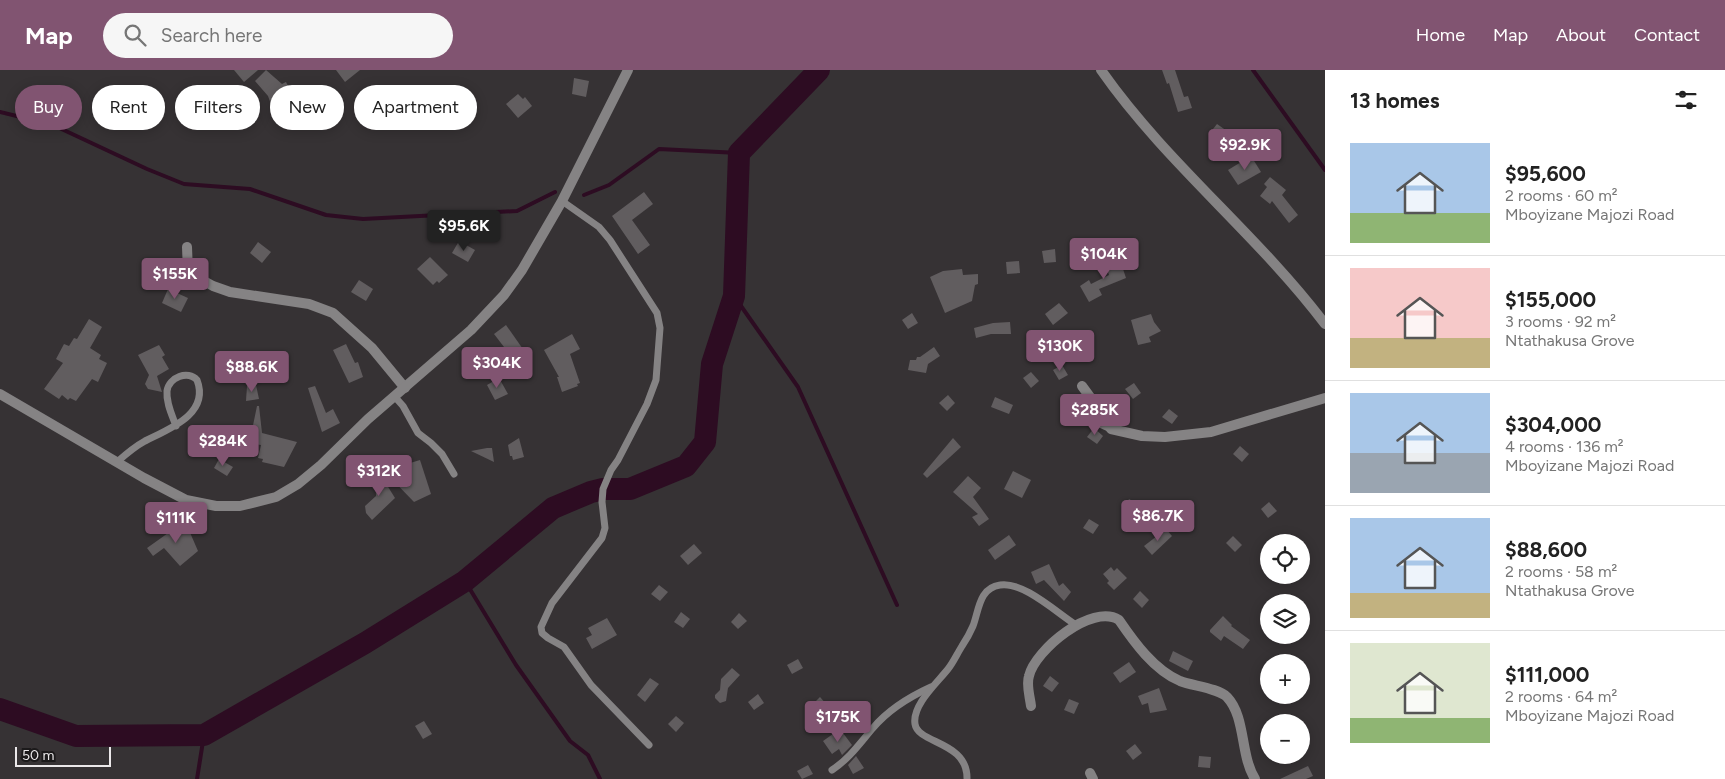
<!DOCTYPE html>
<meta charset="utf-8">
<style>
:root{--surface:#fff;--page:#f6f6f6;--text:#222;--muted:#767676;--line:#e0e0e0;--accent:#815471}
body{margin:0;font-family:Figtree,sans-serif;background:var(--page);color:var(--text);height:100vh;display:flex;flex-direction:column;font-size:19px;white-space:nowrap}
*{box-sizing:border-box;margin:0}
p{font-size:16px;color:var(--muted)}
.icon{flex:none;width:28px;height:28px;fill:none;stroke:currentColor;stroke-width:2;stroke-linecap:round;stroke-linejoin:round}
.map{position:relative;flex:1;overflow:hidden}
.details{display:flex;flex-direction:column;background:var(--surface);width:400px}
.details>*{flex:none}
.hud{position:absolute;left:15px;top:15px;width:475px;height:45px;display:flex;gap:10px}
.buttons{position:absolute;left:1260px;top:464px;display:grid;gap:10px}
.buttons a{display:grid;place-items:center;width:50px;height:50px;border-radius:50%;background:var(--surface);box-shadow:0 2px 12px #0003;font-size:25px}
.scale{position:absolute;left:15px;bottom:12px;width:96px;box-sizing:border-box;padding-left:5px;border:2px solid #ebe8ea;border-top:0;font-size:14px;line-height:18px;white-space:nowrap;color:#ebe8ea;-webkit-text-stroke:4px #1c1a1b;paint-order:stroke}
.price{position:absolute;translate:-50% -42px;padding:0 11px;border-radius:5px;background:var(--accent);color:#fff;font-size:16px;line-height:32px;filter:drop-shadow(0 1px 2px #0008)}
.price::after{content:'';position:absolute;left:50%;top:30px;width:15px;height:11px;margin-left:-8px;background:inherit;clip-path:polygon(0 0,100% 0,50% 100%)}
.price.selected{background:#222;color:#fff}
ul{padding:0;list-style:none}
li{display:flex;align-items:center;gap:15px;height:125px;padding:0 25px}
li+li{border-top:1px solid var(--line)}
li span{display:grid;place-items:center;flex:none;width:140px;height:100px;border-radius:0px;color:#555}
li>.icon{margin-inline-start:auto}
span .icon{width:60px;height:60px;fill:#fffc;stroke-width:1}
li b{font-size:21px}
h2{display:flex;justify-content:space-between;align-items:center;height:60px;padding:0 25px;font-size:21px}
.chip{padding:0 18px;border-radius:22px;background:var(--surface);box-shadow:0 2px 12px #0003;font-size:18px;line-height:45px}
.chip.selected{background:var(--accent);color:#fff}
header{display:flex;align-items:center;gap:30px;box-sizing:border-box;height:70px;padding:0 25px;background:var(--accent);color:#fff}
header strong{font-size:24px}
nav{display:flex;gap:28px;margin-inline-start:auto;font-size:18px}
.search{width:350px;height:45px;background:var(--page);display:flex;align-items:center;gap:12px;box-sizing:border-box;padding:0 18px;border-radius:28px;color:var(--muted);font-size:19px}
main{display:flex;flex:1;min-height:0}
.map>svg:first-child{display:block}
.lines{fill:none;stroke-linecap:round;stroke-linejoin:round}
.stream{stroke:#2d0c22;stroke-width:4}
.river{stroke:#2d0c22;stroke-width:22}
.building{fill:#615d5f}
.lane{stroke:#858384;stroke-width:7}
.street{stroke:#858384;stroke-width:10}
</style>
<header>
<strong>Map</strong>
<div class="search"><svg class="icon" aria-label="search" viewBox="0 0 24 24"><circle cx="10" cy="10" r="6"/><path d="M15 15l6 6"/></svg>Search here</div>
<nav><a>Home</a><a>Map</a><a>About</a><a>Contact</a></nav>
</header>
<main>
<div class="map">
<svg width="1325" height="709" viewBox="0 0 1325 709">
<rect width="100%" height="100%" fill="#363234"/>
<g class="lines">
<g class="stream">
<path d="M1253 0 1325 100"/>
<path d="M0 42 53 55 147 99 184 114 250 119 326 145 363 149 517 141 555 122"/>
<path d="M584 125 609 115 659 79 739 83"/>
<path d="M734 226 798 317 897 535"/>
<path d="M465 511 516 595 570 671 588 685 600 709"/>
<path d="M197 709 204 665"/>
</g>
<path class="river" d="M0 639 76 666 204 665 365 573 465 511 553 438 591 422 603 419H630L686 396 705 372 712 294 734 226 739 83 819 0"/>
</g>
<g class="building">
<path d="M234 0H258L244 12Z"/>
<path d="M266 0 282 14 286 12 292 24 279 31 282 35 273 40 268 26 255 11Z"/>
<path d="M336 0H360L345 12Z"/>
<path d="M1162 0H1175L1184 27 1188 26 1192 38 1178 42 1169 13 1167 14Z"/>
<path d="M574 8 589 11 586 27 572 24Z"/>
<path d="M210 20 215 31 200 37 195 25Z"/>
<path d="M518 24 523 29 525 27 532 36 518 48 506 34Z"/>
<path d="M1217 54 1227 61 1219 71 1209 64Z"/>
<path d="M1251 86 1261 102 1238 115 1228 100Z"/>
<path d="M1270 107 1286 120 1282 125 1298 145 1289 153 1272 131 1270 134 1260 126 1267 117 1264 114Z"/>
<path d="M644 122 653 134 632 150 650 175 638 184 612 146Z"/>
<path d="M459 171 475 180 468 192 452 183Z"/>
<path d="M258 172 271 182 262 193 250 183Z"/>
<path d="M1055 179 1056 192 1044 193 1042 181Z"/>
<path d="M430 187 448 205 439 213 437 211 433 215 417 199Z"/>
<path d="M1119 187 1126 208 1099 219 1102 225 1089 232 1080 216 1089 210 1091 214 1109 205 1105 193Z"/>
<path d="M1019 191 1020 203 1007 204 1006 192Z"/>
<path d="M962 199 963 205 978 204V214L975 215 972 231 945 243 930 207 943 201Z"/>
<path d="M359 210 373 219 366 231 351 222Z"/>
<path d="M168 219 188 228 181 242 162 233Z"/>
<path d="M1059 233 1068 243 1053 255 1045 244Z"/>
<path d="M912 243 918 253 908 259 902 250Z"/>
<path d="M1151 244 1154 252 1161 261 1149 267 1151 272 1138 275 1131 250Z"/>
<path d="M89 249 102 257 90 278 101 285 99 289 107 293 98 312 92 309 76 331 70 328 68 330 62 325 59 329 44 319 63 293 56 289 64 274 69 276 74 268 77 269Z"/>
<path d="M1010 252 1011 264H991L976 268 974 258 993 253Z"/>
<path d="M506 255 525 282 514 290 494 264Z"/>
<path d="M572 264 580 279 570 284 580 313 577 314 578 316 562 322 557 307H559L544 280Z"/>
<path d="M346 274 355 293 358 292 363 307 349 313 333 280Z"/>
<path d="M159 275 165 285 162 287 169 299 157 306 162 322 148 319 145 314 149 305 138 285Z"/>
<path d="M934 277 940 286 928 294 926 303 908 300 910 290H916L917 287H920Z"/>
<path d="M1062 295 1068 305 1059 310 1053 300Z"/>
<path d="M1031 302 1039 311 1031 318 1023 308Z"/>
<path d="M499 308 508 324 495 330 487 315Z"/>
<path d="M1134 313 1141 323 1133 329 1125 319Z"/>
<path d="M256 315 259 329 246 331 247 316Z"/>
<path d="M315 316 326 343 333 339 340 353 322 362 308 318Z"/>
<path d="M948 325 955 333 947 341 939 333Z"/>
<path d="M995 327 1013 335 1009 344 991 337Z"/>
<path d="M257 336H259L262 363 297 372 284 397 262 392 263 389 258 388 261 375 254 374 255 371 250 370Z"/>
<path d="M1169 339 1178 346 1172 354 1162 347Z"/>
<path d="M1094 358 1103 366 1097 374 1087 367Z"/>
<path d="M519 368 524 387 513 390 512 386H510L508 375Z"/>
<path d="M953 368 961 377 927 408 923 404Z"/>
<path d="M1240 376 1249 384 1242 392 1233 384Z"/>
<path d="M487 378H492L494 392 471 381Z"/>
<path d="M219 389 233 397 227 406 214 398Z"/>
<path d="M420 390 431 424 414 432 384 401Z"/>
<path d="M375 396 395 428 372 450 366 443 365 436 376 426Z"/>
<path d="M1013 401 1031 410 1022 428 1004 419Z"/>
<path d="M968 406 981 418 973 427 989 449 979 456 972 447 978 444 953 422Z"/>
<path d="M1129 429 1140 435 1134 444 1124 438Z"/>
<path d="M1269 432 1277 441 1268 448 1261 439Z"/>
<path d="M1089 449 1099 455 1093 464 1083 458Z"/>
<path d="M185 451 198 481 180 496 164 478 153 486 147 478Z"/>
<path d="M1166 459 1172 466 1152 485 1144 476Z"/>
<path d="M1009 465 1016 475 995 490 988 480Z"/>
<path d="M1233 466 1242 475 1235 482 1226 473Z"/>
<path d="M694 474 702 483 688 495 680 486Z"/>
<path d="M1049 494 1059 516 1063 513 1071 522 1064 531 1044 510 1036 514 1031 502Z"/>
<path d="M1111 497 1114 501 1117 498 1127 508 1114 520 1107 513 1109 511 1103 504Z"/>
<path d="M659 515 668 522 660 531 651 524Z"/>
<path d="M1140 521 1149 530 1142 538 1133 529Z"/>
<path d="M681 542 690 549 683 558 674 552Z"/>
<path d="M739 543 747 551 738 559 731 552Z"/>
<path d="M1223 546 1232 555 1231 556 1250 570 1243 579 1224 566 1221 571 1210 562V560Z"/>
<path d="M607 548 617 565 592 579 586 568 592 565 588 558Z"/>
<path d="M1173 581 1193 591 1188 601 1169 591Z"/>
<path d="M798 589 803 598 792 604 787 595Z"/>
<path d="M1129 592 1136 602 1120 613 1113 603Z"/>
<path d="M732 598 740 605 728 618 726 631 720 633 715 628V625L720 620 721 609Z"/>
<path d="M1050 606 1059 613 1052 622 1043 616Z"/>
<path d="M650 608 659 614 645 632 637 625Z"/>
<path d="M1159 618 1167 640 1150 643 1148 633 1142 635 1138 626Z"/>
<path d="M758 624 764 633 754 640 748 632Z"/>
<path d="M820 627 827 635 818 643 811 636Z"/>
<path d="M1069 629 1079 633 1074 644 1064 640Z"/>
<path d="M676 646 684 653 676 662 668 654Z"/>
<path d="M424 651 432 664 423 669 415 656Z"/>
<path d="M840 659 852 675 842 685 839 679 832 684 823 671Z"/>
<path d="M1135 674 1142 683 1133 690 1126 681Z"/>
<path d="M856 686 864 698 853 704 848 695Z"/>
<path d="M1199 686 1211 687 1210 698 1198 697Z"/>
<path d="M808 695 813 704 802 709 797 701Z"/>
<path d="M1308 696 1313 706 1306 709H1280Z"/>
</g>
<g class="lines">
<g class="lane">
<path d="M562 131 599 157 610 170 657 243 660 258 656 310 647 334 618 390 611 400 603 419 602 432 605 458 602 468 552 533 541 557 542 563 548 568 564 577 591 615 649 675"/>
<path d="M395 327 403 336 418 363 431 373 442 384 454 404"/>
<path d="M1075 338 1091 350 1111 359"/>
<path d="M117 392C126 384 134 377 145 371 169 359 210 344 197 310 188 300 169 307 167 321 166 333 172 345 176 356"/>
<path d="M832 700C850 688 860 673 873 658 889 639 909 627 931 617"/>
<path d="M967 708C967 671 918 674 915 654 912 635 937 613 948 599 953 593 957 584 962 576 966 570 970 563 973 556 979 540 979 518 1000 515 1023 511 1057 543 1076 555"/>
</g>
<g class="street">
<path d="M1101 0C1166 93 1257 164 1325 254"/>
<path d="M187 177 188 202 213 216 230 222 309 234 333 243 372 278 405 318"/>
<path d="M1082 316 1101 342 1111 359 1142 366 1165 367 1211 362 1325 328"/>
<path d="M0 324 144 408 186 430 216 436H240L276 427 298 414 321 395 368 349 471 260 504 225 522 200 562 131 628 0"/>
<path d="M1031 636C1030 627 1026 615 1029 606 1035 580 1092 533 1119 550 1134 572 1154 600 1180 611 1193 616 1218 618 1227 627 1246 647 1240 685 1255 709"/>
<path d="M1090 703 1093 709"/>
</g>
</g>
</svg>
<div class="buttons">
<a><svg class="icon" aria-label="locate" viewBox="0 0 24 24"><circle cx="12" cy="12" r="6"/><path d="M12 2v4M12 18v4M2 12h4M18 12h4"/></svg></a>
<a><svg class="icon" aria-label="layers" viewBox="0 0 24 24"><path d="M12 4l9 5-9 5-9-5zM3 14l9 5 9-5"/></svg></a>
<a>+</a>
<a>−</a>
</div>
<div class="scale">50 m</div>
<b class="price" style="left:1245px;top:101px">$92.9K</b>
<b class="price selected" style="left:464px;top:182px">$95.6K</b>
<b class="price" style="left:1104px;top:210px">$104K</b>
<b class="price" style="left:175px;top:230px">$155K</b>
<b class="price" style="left:1060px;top:302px">$130K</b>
<b class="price" style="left:497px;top:319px">$304K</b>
<b class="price" style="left:252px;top:323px">$88.6K</b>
<b class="price" style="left:1095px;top:366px">$285K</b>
<b class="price" style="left:223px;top:397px">$284K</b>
<b class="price" style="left:379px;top:427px">$312K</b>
<b class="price" style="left:1158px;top:472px">$86.7K</b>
<b class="price" style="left:176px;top:474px">$111K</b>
<b class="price" style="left:838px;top:673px">$175K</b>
<div class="hud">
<a class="chip selected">Buy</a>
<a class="chip">Rent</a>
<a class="chip">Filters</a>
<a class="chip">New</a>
<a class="chip">Apartment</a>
</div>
</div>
<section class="details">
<h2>13 homes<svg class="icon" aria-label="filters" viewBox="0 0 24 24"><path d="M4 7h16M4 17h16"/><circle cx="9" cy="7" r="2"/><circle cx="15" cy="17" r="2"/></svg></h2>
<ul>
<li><span style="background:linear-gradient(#a9c7e8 70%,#8fb573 0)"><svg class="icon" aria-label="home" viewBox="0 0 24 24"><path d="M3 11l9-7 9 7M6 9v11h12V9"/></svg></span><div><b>$95,600</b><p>2 rooms · 60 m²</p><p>Mboyizane Majozi Road</p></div></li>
<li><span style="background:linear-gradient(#f6c9c9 70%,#c2b280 0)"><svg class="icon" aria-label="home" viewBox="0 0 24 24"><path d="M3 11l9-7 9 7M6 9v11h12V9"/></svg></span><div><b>$155,000</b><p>3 rooms · 92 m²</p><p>Ntathakusa Grove</p></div></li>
<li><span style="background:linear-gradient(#a9c7e8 60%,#9aa5b1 0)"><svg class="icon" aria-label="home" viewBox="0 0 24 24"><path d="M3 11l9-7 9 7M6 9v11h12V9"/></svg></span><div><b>$304,000</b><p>4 rooms · 136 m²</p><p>Mboyizane Majozi Road</p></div></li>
<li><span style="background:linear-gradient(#a9c7e8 75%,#c2b280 0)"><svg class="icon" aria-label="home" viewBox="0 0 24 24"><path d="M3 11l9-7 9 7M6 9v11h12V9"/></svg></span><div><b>$88,600</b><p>2 rooms · 58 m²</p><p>Ntathakusa Grove</p></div></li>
<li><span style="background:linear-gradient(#dfe7d0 75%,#8fb573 0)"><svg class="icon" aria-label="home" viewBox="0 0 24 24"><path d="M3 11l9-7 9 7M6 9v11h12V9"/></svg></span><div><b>$111,000</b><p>2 rooms · 64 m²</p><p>Mboyizane Majozi Road</p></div></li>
</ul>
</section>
</main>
